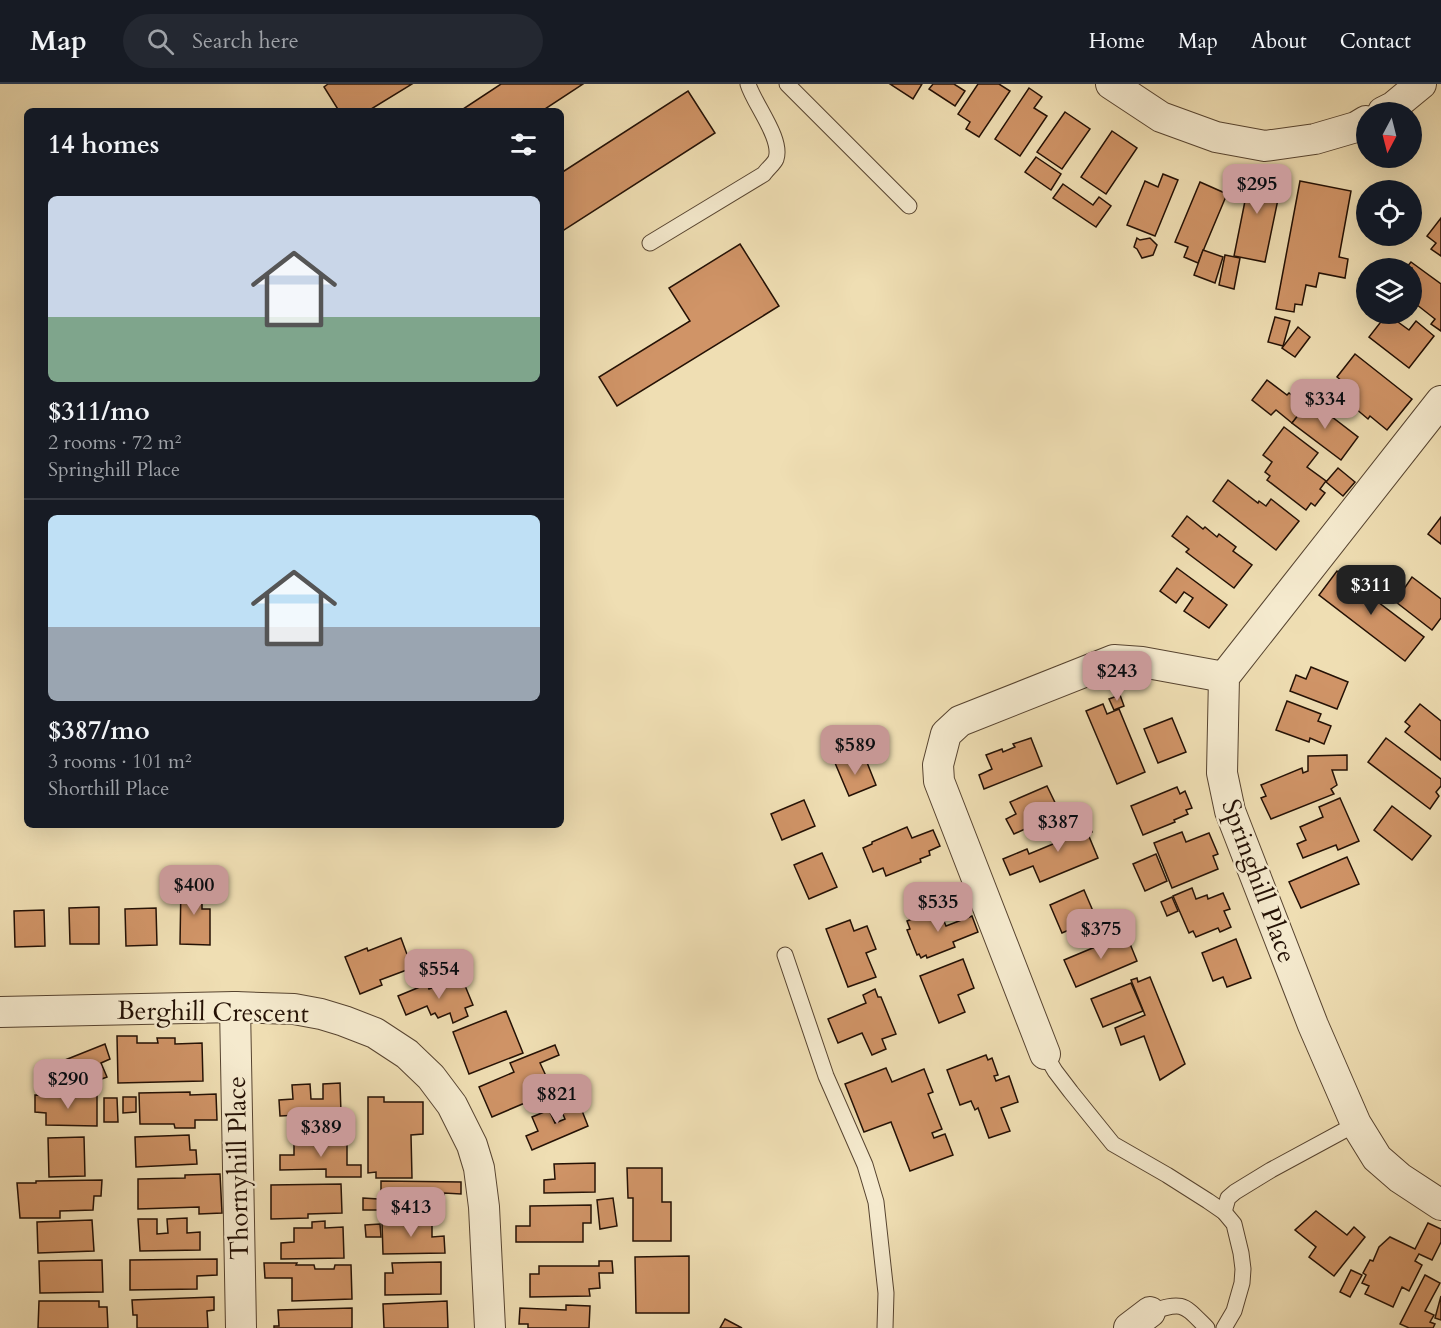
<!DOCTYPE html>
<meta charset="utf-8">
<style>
:root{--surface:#171b24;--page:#242831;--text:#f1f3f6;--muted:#9ea1a6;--line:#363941;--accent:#c59692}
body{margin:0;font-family:Cardo,serif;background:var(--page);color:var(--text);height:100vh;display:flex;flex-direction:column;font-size:22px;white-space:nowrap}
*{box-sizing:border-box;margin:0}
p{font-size:20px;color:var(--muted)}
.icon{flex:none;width:33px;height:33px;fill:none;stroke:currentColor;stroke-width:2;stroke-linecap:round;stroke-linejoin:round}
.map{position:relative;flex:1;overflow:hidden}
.panel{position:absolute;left:24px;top:24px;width:540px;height:720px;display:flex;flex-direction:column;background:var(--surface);border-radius:9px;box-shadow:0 6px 24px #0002}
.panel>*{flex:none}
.needle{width:39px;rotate:187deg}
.buttons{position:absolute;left:1356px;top:18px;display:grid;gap:12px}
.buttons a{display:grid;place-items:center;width:66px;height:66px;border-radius:50%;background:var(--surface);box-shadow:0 6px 24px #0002;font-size:30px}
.price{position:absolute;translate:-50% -51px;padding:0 14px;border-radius:12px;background:var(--accent);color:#111;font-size:20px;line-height:39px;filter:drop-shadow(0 2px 3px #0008)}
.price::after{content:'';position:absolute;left:50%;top:36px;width:18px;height:14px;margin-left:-9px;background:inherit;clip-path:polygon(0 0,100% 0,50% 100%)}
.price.selected{background:#222;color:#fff}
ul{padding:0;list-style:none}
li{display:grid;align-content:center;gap:12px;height:318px;padding:0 24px}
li+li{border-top:2px solid var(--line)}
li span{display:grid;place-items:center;height:186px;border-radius:9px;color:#555}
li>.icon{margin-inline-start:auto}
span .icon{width:108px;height:108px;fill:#fffc;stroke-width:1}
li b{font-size:26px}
h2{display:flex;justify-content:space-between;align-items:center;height:72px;padding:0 24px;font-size:26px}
header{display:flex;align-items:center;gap:36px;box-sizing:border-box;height:84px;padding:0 30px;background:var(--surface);border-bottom:2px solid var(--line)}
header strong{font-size:28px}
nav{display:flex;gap:33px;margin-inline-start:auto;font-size:21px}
.search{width:420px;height:54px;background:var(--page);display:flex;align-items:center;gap:15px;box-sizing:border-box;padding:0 21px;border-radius:33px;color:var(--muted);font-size:22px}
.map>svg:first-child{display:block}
.building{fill:#d09467;stroke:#241105;stroke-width:1.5}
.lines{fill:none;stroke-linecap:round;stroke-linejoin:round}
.service-casing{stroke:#574430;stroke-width:17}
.minor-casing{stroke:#574430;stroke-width:32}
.service{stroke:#f5eace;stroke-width:15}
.minor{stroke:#f5eace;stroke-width:30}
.labels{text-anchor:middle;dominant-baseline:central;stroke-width:5;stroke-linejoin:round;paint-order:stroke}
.street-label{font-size:26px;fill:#241105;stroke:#f5eace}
</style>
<header>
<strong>Map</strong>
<div class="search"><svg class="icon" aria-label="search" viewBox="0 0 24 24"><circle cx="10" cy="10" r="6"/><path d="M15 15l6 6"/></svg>Search here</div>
<nav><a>Home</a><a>Map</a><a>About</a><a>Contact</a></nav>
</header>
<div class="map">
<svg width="1441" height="1244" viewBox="0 0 1441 1244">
<rect width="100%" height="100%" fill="#efdeb3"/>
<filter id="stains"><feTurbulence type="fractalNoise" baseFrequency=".00333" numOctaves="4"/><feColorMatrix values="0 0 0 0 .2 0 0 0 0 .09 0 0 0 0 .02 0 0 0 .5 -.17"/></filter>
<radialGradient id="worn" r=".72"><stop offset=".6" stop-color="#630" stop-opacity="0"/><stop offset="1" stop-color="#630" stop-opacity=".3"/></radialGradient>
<g class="building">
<path d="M328 0H412L368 27H339L324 3Z"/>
<path d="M501 0H583L542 27H460Z"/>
<path d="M890 0H922L913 15Z"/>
<path d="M933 0H954L965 7 955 22 929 5Z"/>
<path d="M978 0H999L1010 7 979 53 966 45 970 38 958 30Z"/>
<path d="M1029 4 1042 13 1034 24 1047 32 1020 72 995 55Z"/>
<path d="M688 7 715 49 561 148V89Z"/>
<path d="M1065 28 1090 45 1062 85 1037 68Z"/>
<path d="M1112 47 1137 64 1106 110 1081 93Z"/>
<path d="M1036 73 1061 90 1051 106 1025 88Z"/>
<path d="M1242 87 1282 96 1265 178 1234 172 1246 112 1237 110Z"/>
<path d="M1163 90 1178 96 1155 152 1127 141 1145 97 1158 103Z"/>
<path d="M1300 97 1351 107 1339 173 1348 175 1345 194 1319 189 1316 203 1306 201 1302 221 1295 220 1294 228 1276 225Z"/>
<path d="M1200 98 1227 110 1198 179 1184 173 1188 163 1175 158Z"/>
<path d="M1063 100 1093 121 1099 113 1111 122 1096 143 1053 114Z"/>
<path d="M1441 134V172L1431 165 1436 159 1427 152Z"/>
<path d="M1137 154 1140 156 1150 154 1157 161 1153 171 1142 174 1137 165 1134 163Z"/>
<path d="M740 160 779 222 617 322 599 293 690 237 669 204Z"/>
<path d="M1203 166 1223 173 1215 199 1194 191Z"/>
<path d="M1225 171 1240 174 1234 205 1219 201Z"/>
<path d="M1411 178 1441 200V247L1431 240 1435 235 1412 217V184H1406Z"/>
<path d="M1387 230 1409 246 1416 237 1434 252 1409 284 1369 253Z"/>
<path d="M1275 233 1290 237 1283 262 1268 258Z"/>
<path d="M1298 243 1310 253 1295 273 1282 264Z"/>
<path d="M1355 270 1412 315 1387 346 1370 332 1368 335 1349 319 1357 309 1337 293Z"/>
<path d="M1267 296 1287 311 1289 309 1306 322 1292 339 1276 326 1271 331 1252 316Z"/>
<path d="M1310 316 1358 353 1341 376 1292 339Z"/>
<path d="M1284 343 1318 369 1307 383 1326 397 1320 405 1325 409 1315 422 1311 419 1306 426 1267 396 1270 392 1265 388 1272 378 1263 371Z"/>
<path d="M1338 384 1355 398 1343 412 1326 398Z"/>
<path d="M1228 396 1258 419 1259 417 1266 422 1271 415 1299 437 1276 466 1213 417Z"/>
<path d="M1187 432 1203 445 1205 443 1217 453 1219 450 1236 463 1233 467 1252 481 1234 504 1186 468 1189 465 1172 452Z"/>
<path d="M1441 433V460L1428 450Z"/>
<path d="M1177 484 1227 521 1209 544 1184 527 1193 514 1184 508 1176 519 1160 507Z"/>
<path d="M1337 487 1424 553 1405 577 1319 511Z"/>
<path d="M1412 493 1441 515V534L1432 546 1383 508 1393 496 1404 505Z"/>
<path d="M1311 583 1348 598 1337 625 1290 607 1296 591 1306 595Z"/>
<path d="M1120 611 1124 622 1114 626 1109 615Z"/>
<path d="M1287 617 1321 630 1318 637 1331 642 1324 660 1310 654 1309 658 1276 646Z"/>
<path d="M1103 620 1107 630 1119 625 1145 688 1117 700 1086 627Z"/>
<path d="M1420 620 1441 637V676L1405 648 1410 642 1405 638Z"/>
<path d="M1172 634 1186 668 1158 679 1144 645Z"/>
<path d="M1031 654 1042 682 984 705 979 691 992 685 986 671 1002 665 1003 668 1015 663 1013 660Z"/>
<path d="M1386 654 1441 695V702L1436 708 1439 712 1430 725 1368 678Z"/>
<path d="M1347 671V686H1332L1337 701 1331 705 1334 710 1271 735 1261 714 1266 712 1261 701 1302 684 1303 689 1308 687V672Z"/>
<path d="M849 673 853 682 866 676 876 701 849 712 835 679Z"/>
<path d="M1047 702 1060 729 1014 750 1006 735 1016 730 1010 718Z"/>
<path d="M1177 703 1180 710 1185 707 1192 724 1186 726 1188 730 1174 736 1175 738 1143 751 1131 722Z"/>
<path d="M1340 714 1359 757 1338 766 1336 761 1303 774 1297 760 1306 756 1300 743 1323 733 1319 723Z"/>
<path d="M804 716 815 742 782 756 771 730Z"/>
<path d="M1392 722 1431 752 1412 776 1374 746Z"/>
<path d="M1084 731 1092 748 1088 750 1098 774 1040 798 1033 782 1010 791 1003 775 1027 765 1029 770 1065 755 1059 741Z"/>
<path d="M907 743 912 754 933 746 940 762 929 767 930 771 920 775 921 778 886 792 883 784 873 788 863 764 872 760V758Z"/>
<path d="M1182 748 1186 758 1209 749 1218 770 1213 772 1218 785 1172 804 1154 759Z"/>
<path d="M822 769 837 803 809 815 794 781Z"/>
<path d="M1156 770 1167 797 1145 807 1133 780Z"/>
<path d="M1347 773 1359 800 1301 824 1289 798Z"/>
<path d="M181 799 202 800V825H210V861L180 860Z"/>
<path d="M1192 804 1196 815 1207 811 1208 815 1223 809 1230 825 1224 827 1231 843 1220 848 1218 844 1196 853 1193 847 1189 849 1173 812Z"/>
<path d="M1084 806 1096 834 1062 849 1050 821Z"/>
<path d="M1172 813 1178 827 1167 832 1161 818Z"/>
<path d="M99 823V860H70L69 824Z"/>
<path d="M156 824 157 861 126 862 125 825Z"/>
<path d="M939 825 946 842 972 832 978 848 953 858 955 863 927 874 926 871 921 874 919 870 917 871 907 846 910 845 907 837Z"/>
<path d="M44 826 45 862 15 863 14 827Z"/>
<path d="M850 836 854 847 867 842 876 865 866 869 876 893 848 903 826 845Z"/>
<path d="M1126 850 1137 877 1076 903 1064 876Z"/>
<path d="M401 854 412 884 380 896 382 901 360 910 345 873 367 864 368 867Z"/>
<path d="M1236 855 1251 894 1227 903 1223 893 1213 897 1202 869Z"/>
<path d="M963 875 974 904 958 911 965 928 939 939 920 892Z"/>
<path d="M461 892 473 921 465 924 468 932 453 939 450 929 438 934 435 929 431 931 427 922 406 931 398 912 427 900 429 905Z"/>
<path d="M1150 893 1185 980 1160 996 1144 952 1121 961 1115 944 1145 931 1131 896 1137 894 1138 898Z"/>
<path d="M1131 899 1143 927 1103 943 1091 915Z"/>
<path d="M875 905 878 913H881L896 950 882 955 886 965 872 971 862 949 838 959 828 935 866 919 863 911Z"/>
<path d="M506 927 523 969 469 990 453 948Z"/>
<path d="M117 952H137V959H158L157 954H175V960L202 959 203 997 118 999Z"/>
<path d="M105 960 110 975 101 979 107 993 72 1006 54 1000 42 1004 35 988Z"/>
<path d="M555 961 559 971 540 979 553 1007 492 1033 479 1003 514 988 510 979Z"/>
<path d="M986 971 988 976 992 974 998 991 994 992 996 997 1009 992 1018 1018 1001 1024 1010 1047 989 1054 978 1024 975 1026 971 1017 960 1021 947 986Z"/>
<path d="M886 984 892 998 924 985 933 1008 928 1010 942 1045 932 1049 934 1054 945 1050 953 1071 910 1087 891 1038 864 1048 845 1000Z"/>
<path d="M340 999 341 1029 280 1032 279 1016 293 1015 292 1001 310 1000 311 1015H323V1000Z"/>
<path d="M190 1008V1011L216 1010 217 1036H195V1044H175L174 1040H140L139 1009Z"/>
<path d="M35 1011 97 1012V1042L46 1041V1029L35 1028Z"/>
<path d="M123 1013H136V1028L123 1029Z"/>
<path d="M368 1013H384V1018H423V1050L411 1051 412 1094H376V1088L368 1089Z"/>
<path d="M104 1014H117L118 1038H104Z"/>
<path d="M577 1014 588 1042 532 1066 526 1052 538 1047 532 1033 549 1026 555 1039 565 1035 559 1021Z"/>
<path d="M189 1051 190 1066H196L197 1080 136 1083 135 1053Z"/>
<path d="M84 1053 85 1092 49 1093 48 1054Z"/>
<path d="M347 1055V1081H361V1093H326V1085L280 1086V1071H294V1056Z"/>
<path d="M595 1079V1108L544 1109V1096L555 1095 554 1080Z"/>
<path d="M627 1084H662V1118H671V1157H633V1114H628Z"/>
<path d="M220 1090 222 1129 199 1130V1123L138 1125V1095L185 1094V1091Z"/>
<path d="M102 1096 101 1112H94L93 1126 60 1127V1134H20L17 1099H36V1097Z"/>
<path d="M381 1097 461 1098V1110L444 1109V1128H381Z"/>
<path d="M341 1100 342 1129 308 1130V1134L271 1135V1101Z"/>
<path d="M363 1114 378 1115V1126H363Z"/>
<path d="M613 1114 617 1142 600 1145 597 1116Z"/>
<path d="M591 1121V1139H583V1158H516V1142H530V1122Z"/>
<path d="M1316 1127 1347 1151 1354 1143 1365 1153 1334 1192 1309 1173 1316 1163 1295 1146Z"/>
<path d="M187 1134V1149L200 1148V1166L140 1167 138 1135H157V1150L168 1149 167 1135Z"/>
<path d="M92 1136 94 1167 38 1169 37 1138Z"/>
<path d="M325 1137V1144L343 1143 344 1174 281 1175V1159L294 1158V1144H312V1138Z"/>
<path d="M432 1137V1153L444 1152 445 1169 383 1170 382 1138Z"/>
<path d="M1428 1139 1441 1145V1158L1432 1176 1419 1170 1415 1177 1422 1181 1409 1207 1402 1203 1393 1223 1365 1210 1369 1202 1362 1199 1366 1191 1363 1189 1370 1176 1373 1177 1379 1163 1390 1153 1415 1165Z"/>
<path d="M380 1140 381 1153H366L365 1141Z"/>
<path d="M689 1172V1229H636L635 1173Z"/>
<path d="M217 1175V1191L197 1192V1205L130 1206V1176Z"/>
<path d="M102 1176 103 1208 40 1209 39 1177Z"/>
<path d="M599 1177H612L613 1189H599L600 1204 589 1205 590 1212 530 1213V1190H539V1182H599Z"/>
<path d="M441 1178V1210L385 1211V1189H393L392 1179Z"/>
<path d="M264 1179H297L296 1181H314L315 1185H334L335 1181H351L352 1215 292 1217V1194H265Z"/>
<path d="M1351 1186 1362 1191 1350 1213 1340 1208Z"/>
<path d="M1425 1191 1440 1199 1425 1227 1434 1231 1430 1238 1435 1240 1433 1244H1409L1400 1240Z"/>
<path d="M1441 1212V1236L1435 1234Z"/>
<path d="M214 1213V1226L207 1227 208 1244H137V1231H133L132 1216Z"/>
<path d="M39 1217H99V1223H107L108 1244H38Z"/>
<path d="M447 1217 448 1244H384L383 1220Z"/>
<path d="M566 1221 590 1222 589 1244H528V1240H519L520 1224 566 1226Z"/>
<path d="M352 1224V1244H274V1242H279L278 1226Z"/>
<path d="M725 1235 742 1244H720Z"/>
</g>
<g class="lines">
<defs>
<g id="service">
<path d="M787 0 909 122"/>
<path d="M650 159 764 90C767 85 774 80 776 75 783 55 754 20 748 0"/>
<path d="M785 871 826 992 865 1081 876 1118 886 1209 885 1244"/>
<path d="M1045 970 1055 987 1071 1008 1113 1060 1167 1091 1208 1117 1224 1128 1234 1140 1241 1169 1243 1185 1242 1199 1234 1227 1224 1244"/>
<path d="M1224 1128 1228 1114 1235 1108 1271 1086 1356 1040"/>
<path d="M1150 1228C1184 1217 1183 1220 1207 1244"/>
</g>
<g id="minor">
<path d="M1111 0 1161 33 1216 53 1265 62 1315 55 1356 43 1366 37"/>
<path d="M1383 28 1393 23 1421 0"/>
<path d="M1441 317 1224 593 1222 689 1230 727 1313 941 1356 1040 1377 1074 1400 1094 1441 1121"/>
<path d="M235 923 241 1244"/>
<path d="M0 928 235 923 294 925 321 930 344 937 375 949 407 970 431 993 452 1021 472 1061 479 1084 484 1123 490 1244"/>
<path d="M1045 970 939 697 938 681 946 650 960 637 1114 576 1142 578 1224 593"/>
<path d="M1129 1244 1150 1228"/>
</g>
</defs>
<use href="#service" class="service-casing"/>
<use href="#minor" class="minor-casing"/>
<use href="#service" class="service"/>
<use href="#minor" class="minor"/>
</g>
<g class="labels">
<g class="street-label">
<text transform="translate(1259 797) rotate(70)">Springhill Place</text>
<text transform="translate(213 928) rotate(1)">Berghill Crescent</text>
<text transform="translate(238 1084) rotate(-91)">Thornyhill Place</text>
</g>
</g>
<rect width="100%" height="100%" filter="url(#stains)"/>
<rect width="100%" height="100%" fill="url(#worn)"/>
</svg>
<div class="buttons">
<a><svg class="needle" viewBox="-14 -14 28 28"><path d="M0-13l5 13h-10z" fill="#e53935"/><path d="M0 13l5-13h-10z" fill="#9ea1a6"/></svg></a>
<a><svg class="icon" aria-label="locate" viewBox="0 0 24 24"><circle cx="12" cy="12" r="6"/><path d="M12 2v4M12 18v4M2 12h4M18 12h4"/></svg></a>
<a><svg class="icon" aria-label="layers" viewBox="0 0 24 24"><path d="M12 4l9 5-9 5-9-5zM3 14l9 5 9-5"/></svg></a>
</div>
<b class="price" style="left:1257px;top:131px">$295</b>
<b class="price" style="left:1325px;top:346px">$334</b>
<b class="price selected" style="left:1371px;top:532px">$311</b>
<b class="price" style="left:1117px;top:618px">$243</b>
<b class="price" style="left:855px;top:692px">$589</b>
<b class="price" style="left:1058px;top:769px">$387</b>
<b class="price" style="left:194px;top:832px">$400</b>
<b class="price" style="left:938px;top:849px">$535</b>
<b class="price" style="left:1101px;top:876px">$375</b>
<b class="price" style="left:439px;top:916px">$554</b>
<b class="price" style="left:68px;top:1026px">$290</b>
<b class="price" style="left:557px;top:1041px">$821</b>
<b class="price" style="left:321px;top:1074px">$389</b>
<b class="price" style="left:411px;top:1154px">$413</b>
<section class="panel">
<h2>14 homes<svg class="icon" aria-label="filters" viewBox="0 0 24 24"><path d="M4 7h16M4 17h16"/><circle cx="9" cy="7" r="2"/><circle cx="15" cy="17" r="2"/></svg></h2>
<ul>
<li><span style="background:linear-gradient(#c9d6e8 65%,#7fa58c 0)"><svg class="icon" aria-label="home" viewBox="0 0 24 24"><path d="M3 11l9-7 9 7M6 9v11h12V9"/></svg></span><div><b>$311/mo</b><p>2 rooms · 72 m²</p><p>Springhill Place</p></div></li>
<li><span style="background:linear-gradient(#bfe0f5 60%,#9aa5b1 0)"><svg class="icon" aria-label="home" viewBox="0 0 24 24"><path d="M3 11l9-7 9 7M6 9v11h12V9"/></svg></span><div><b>$387/mo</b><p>3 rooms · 101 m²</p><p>Shorthill Place</p></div></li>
</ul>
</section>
</div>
